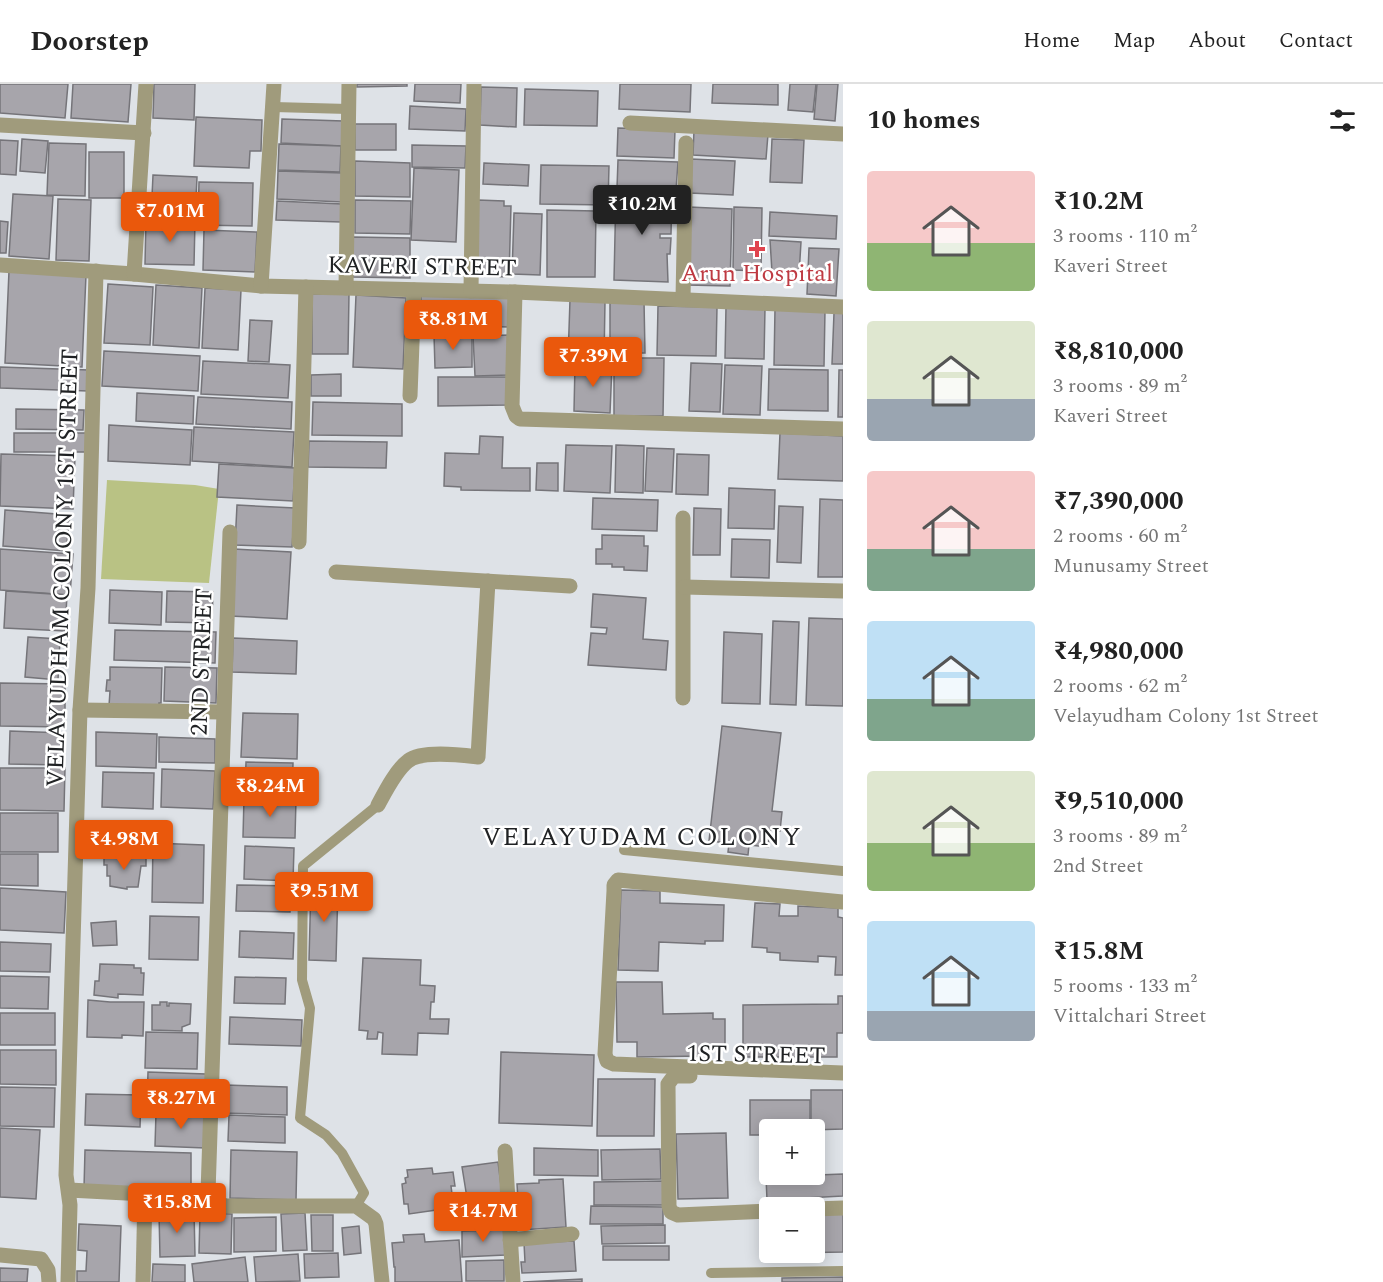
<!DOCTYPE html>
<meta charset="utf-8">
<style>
:root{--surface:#fff;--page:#f2f2f2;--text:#222;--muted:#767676;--line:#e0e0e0;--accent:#ea580c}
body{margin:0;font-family:Spectral,serif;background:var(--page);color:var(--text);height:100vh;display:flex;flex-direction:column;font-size:22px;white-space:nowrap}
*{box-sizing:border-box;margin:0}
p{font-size:20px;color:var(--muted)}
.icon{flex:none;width:33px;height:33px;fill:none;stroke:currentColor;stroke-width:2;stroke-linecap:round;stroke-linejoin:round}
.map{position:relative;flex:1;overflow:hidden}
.panel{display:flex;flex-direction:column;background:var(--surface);width:540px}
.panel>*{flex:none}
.controls{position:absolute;left:759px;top:1035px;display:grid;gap:12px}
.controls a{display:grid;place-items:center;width:66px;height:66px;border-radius:6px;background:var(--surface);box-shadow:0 3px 15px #0003;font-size:30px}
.price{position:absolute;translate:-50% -51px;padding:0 14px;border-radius:6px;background:var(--accent);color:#fff;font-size:20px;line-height:39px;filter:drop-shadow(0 2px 3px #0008)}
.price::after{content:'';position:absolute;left:50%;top:36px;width:18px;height:14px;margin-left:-9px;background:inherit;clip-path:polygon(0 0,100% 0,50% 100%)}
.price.on{background:#222;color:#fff}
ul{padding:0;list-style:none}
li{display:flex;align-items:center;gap:18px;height:150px;padding:0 24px}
li span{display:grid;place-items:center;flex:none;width:168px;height:120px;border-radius:6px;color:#555}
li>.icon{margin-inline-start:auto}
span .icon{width:72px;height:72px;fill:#fffc;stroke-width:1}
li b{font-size:26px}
h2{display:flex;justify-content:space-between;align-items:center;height:72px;padding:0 24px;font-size:26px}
header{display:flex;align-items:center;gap:36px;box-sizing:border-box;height:84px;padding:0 30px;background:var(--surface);border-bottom:2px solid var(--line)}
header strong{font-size:28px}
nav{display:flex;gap:33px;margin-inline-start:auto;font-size:21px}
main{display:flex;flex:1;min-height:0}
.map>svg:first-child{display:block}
.green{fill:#b9c284}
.building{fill:#a7a5ab;stroke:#757479;stroke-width:1.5}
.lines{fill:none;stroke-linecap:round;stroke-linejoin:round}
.service{stroke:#a09b7c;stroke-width:10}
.minor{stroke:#a09b7c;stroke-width:15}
.health-dot{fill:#e0444e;stroke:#fff;stroke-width:2}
.labels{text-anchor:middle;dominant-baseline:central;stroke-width:5;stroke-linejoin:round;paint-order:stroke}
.street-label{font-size:24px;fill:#202224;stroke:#fff}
.health-label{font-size:24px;fill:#be3a42;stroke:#fff}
.neighbourhood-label{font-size:26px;letter-spacing:1.5px;fill:#202224;stroke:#fff}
</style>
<header>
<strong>Doorstep</strong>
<nav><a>Home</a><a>Map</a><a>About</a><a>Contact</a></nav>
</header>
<main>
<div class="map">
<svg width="843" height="1198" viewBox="0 0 843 1198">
<rect width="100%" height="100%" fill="#dee2e7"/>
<path class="green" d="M107 396 195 401 219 405 209 499 101 495Z"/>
<g class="building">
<path d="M0 0H68L65 34 0 29Z"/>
<path d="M73 0H131L128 38 71 34Z"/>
<path d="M154 0H195L194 36 153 34Z"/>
<path d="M357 0H407V2L357 3Z"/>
<path d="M415 0H461L460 19 414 17Z"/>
<path d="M620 0H691L690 28 619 25Z"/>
<path d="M713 0H778V21L712 19Z"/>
<path d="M790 0H816L813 28 788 26Z"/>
<path d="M817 0H838L835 37 814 35Z"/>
<path d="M481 3 517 4 516 43 480 41Z"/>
<path d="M525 5 598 7 597 42 524 41Z"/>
<path d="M410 22 466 25 465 47 409 45Z"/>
<path d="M196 33 262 36 261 67H250L249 84 194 82Z"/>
<path d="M282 35 343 37 342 62 281 59Z"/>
<rect x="355" y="40" width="41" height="26"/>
<path d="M618 44 675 46 674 74 617 72Z"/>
<path d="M694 46 768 50 766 75 693 71Z"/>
<path d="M22 55 48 57 45 89 20 87Z"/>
<path d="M772 55 804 56 802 99 770 98Z"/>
<path d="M0 56 18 57 16 91 0 90Z"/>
<path d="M49 59 86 60 85 112 47 111Z"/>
<path d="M279 60 341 62 340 88 278 86Z"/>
<path d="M412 61 466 62 465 84 412 83Z"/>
<rect x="89" y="68" width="35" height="46"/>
<path d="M691 75 735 77 733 111 690 109Z"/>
<path d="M618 76 678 78 676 106 617 104Z"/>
<path d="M355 77 410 79V113L355 112Z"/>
<path d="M484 79 529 81 528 102 483 100Z"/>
<path d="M541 81 609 82 608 121 540 120Z"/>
<path d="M414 84 459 86 456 158 411 156Z"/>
<path d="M278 87 343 89 342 118 277 115Z"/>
<path d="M153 91 197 93 195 136 151 134Z"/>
<path d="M199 98 253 99 252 142 198 141Z"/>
<path d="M616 106 672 108 671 150H660V154H671L670 170H667L668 198 614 196Z"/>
<path d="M13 110 53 112 49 175 9 172Z"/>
<path d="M58 115 91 116 89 177 56 176Z"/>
<path d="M355 116 411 117 410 150 355 149Z"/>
<path d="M478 116 504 117V122H511L509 193 476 192Z"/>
<path d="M277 117 342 120 341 138 276 136Z"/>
<path d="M689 123 732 125 730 202 687 201Z"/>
<path d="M734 123 762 124 761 187 733 186Z"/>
<path d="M547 126 596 127 595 193H547Z"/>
<path d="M770 128 837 132 836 155 769 152Z"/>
<path d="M514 129 542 130 540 191 512 190Z"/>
<path d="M146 136 195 137 194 181 145 180Z"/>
<path d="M0 137 8 138 6 169H0Z"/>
<path d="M204 146 257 148 255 188 203 186Z"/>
<path d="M353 153 410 154V194L353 193Z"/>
<path d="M770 156 801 158 799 191 772 188Z"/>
<path d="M809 164 839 165 836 212 807 210Z"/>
<path d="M9 187 86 191 82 283 5 279Z"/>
<path d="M108 200 153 203 150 261 104 259Z"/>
<path d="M156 201 202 204 199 264 153 261Z"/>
<path d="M205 204 241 206 238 266 202 264Z"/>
<path d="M312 210H349L348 270H312Z"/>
<path d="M421 210 510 212 509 243 421 241Z"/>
<path d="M356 211 406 214 403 285 353 283Z"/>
<path d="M570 216 605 217 604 276 568 275Z"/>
<path d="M610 217H644L645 269H610Z"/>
<path d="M658 222 717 223 716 272 657 271Z"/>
<path d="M726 223 765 224 764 275 725 274Z"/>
<path d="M775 225 825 226 824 282 774 281Z"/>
<path d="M834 229H843V280H832Z"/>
<path d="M250 236 272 237 269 278 248 277Z"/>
<path d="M472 250V283L435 284 434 251Z"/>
<path d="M510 251 511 291 475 292 473 252Z"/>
<path d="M104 267 200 272 198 307 102 302Z"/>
<path d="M614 274H664L663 332H614Z"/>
<path d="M203 277 290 281 288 314 201 310Z"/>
<path d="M691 279 722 280 720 328 689 327Z"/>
<path d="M575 280 612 281 610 329 574 327Z"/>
<path d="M725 281 762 282 760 331 723 330Z"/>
<path d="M0 283 89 286 88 307 0 304Z"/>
<path d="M769 285 828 286V327L768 326Z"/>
<path d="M839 286H843V333H838Z"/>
<path d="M341 290V312H311V291Z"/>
<path d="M438 293H507V321L438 322Z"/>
<path d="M137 309 194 312 193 340 136 337Z"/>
<path d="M198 313 292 318 291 345 196 340Z"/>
<path d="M313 318 402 320V352L312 351Z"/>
<path d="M16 325 84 326 83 346 16 345Z"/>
<path d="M109 341 192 346 190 381 108 377Z"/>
<path d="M194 343 294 348 292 383 192 377Z"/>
<rect x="14" y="349" width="72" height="19"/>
<path d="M780 349 843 352V397L778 395Z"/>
<path d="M480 352 503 353 502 384H530V407L461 406V403L444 402 445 369 479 370Z"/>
<path d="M309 357 387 358 386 384 308 383Z"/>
<path d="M566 361 612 362 610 409 564 407Z"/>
<path d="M616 361 644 362 643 409 615 408Z"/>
<path d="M647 364 674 365 672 408 645 407Z"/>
<path d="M1 370 75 372 73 425 0 422Z"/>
<path d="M677 370 709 371 708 411 676 410Z"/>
<path d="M537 379H558V407L536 406Z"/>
<path d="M219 380 295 384 293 417 217 413Z"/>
<path d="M729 404 775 406 774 445 728 444Z"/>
<path d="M593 414 658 416 657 447 592 445Z"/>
<path d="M820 415 843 416V493H818Z"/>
<path d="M237 421 295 424 292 463 235 461Z"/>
<path d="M779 422 803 423 801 479 777 478Z"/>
<path d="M694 424 721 425 720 471H693Z"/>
<path d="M5 426 70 431 66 467 3 462Z"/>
<path d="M602 451 644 452V462H648L647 487 624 486V483H612V480H596V465H602Z"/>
<path d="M732 455 770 456 769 494 731 493Z"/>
<path d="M0 465 73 470 70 511 0 506Z"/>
<path d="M234 465 291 468 287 535 230 532Z"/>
<path d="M110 506 162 508 161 541 109 539Z"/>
<path d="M6 507 67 511 65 547 4 544Z"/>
<path d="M167 507 213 508 212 539 166 538Z"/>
<path d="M593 510 646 514 643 555 668 557 666 586 588 581 591 549 606 550 607 544 591 543Z"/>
<path d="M809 534 843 535V622L806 621Z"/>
<path d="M773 537 799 538 796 621 770 620Z"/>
<path d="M115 546 216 548 215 579 114 576Z"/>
<path d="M724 548 762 550 760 620 722 619Z"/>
<path d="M28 553 60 555 58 596 25 593Z"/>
<path d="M233 554 297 557 296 590 232 588Z"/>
<path d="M110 583 162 584 161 619H159V623L109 622 110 607H106L107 596H110Z"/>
<path d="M165 583 217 584 216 619 164 617Z"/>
<path d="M0 599 65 600V643L0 642Z"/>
<path d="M243 629 298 630 297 675 241 673Z"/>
<path d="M722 642 781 649 772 727 782 728 780 747 770 746 768 763 749 761 748 771 728 768 729 759 709 757Z"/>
<path d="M10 647 64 649 63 681 9 680Z"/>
<path d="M96 648 157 650 156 684 96 682Z"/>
<path d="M159 653 215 655V679L159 678Z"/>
<path d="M246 678 293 679 292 713 245 711Z"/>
<path d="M0 684H65L64 727 0 726Z"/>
<path d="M162 685 215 687 213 725 161 723Z"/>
<path d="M103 688 154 689 153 725 102 723Z"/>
<path d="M244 714 296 715 295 754 243 753Z"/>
<rect x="0" y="729" width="58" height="39"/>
<path d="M153 759 204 761 203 819 152 818Z"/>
<path d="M245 762 294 764 293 797 244 795Z"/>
<path d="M0 770H38V802L0 801Z"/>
<path d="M104 773 146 774V782H141L138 803H127V805L110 802V792H107V781H104Z"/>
<path d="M237 801 291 802 290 828 236 827Z"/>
<path d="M311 801 338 802 336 877 309 876Z"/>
<path d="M0 804 66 808 64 849 0 846Z"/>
<path d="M621 806 660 807V819L724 821 723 857H705V860L659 858 658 887 618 886Z"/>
<path d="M755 819 780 820 779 832H798V822L838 824V833L843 834V891H835L836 873 818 872V878L780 876V869L767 868V864L752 863Z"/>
<path d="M150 832 199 833 198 876 149 875Z"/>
<path d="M116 837 117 861 93 862 91 839Z"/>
<path d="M240 847 294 849 293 875 239 873Z"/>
<path d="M0 858 51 860 50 888 0 887Z"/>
<path d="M363 874 421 876 420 901 435 902 434 918H431L430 935H449L448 950 418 949 417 971 382 970 383 949 378 948 377 955H367L368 947 359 946Z"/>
<path d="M100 880 134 881V884H141V889H144L143 911 118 910V914L94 911 95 897H99Z"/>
<path d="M0 892 49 893 48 925 0 924Z"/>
<path d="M235 893 286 894 285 920 234 919Z"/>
<path d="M616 898H662L663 930 713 929V935H725V965H701V972L637 973V958H617Z"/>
<path d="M838 912H843V949H837V973H743V921L838 920Z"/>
<path d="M88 916 110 918H144L143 952 122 951V954L87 953Z"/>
<path d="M160 918H167V922H169V919L191 920 190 940 182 943V947L152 946V921H160Z"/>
<rect x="0" y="929" width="55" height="32"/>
<path d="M230 933 302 936 301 962 229 960Z"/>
<path d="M146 948 198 949 197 985 145 984Z"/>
<path d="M0 966H56V1001L0 1000Z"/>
<path d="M501 968 594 971 592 1042 499 1039Z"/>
<path d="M148 988 206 990 205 1023 147 1022Z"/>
<path d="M598 995H655L654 1052H597Z"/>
<path d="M225 1001 287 1003V1031L224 1029Z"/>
<path d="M0 1003 55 1004 54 1043 0 1042Z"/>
<path d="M811 1006H843V1045L811 1046Z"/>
<path d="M86 1010 141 1011 140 1043 85 1041Z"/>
<path d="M750 1016H810V1046H770V1051H750Z"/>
<path d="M156 1029 206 1030 205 1064 155 1062Z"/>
<path d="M229 1031 285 1033V1059L228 1057Z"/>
<path d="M0 1044 40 1046 36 1115 0 1113Z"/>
<path d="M726 1049 728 1114 678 1115 676 1050Z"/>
<path d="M534 1064 598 1066V1092L534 1091Z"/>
<path d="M660 1065 661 1095 602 1096 601 1066Z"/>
<path d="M85 1066 191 1069V1100H169V1104H84Z"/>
<path d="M231 1066 297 1068 296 1116 230 1114Z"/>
<path d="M498 1078 502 1109 467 1114 462 1083Z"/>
<path d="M432 1084 433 1090 453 1088 455 1102H451L452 1110 448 1111 450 1124 409 1130 408 1120H404L402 1100 406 1099 405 1094 408 1093 407 1086Z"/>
<path d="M843 1090V1112L767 1116 766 1093Z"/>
<path d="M563 1095 566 1143 520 1146 517 1100 539 1099V1096Z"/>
<path d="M663 1097V1121H594V1098Z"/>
<path d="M501 1117 502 1141 462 1142 461 1118Z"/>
<path d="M591 1122 663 1123V1140H590Z"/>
<path d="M194 1127 195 1172 160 1173 159 1129Z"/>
<path d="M200 1129 232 1130 231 1170 199 1169Z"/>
<path d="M305 1129 307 1166 283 1167 281 1130Z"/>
<path d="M843 1129V1168L789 1169 814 1168V1130Z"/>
<path d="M311 1131H333V1167H312Z"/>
<path d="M276 1133V1167L234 1168V1134Z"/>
<path d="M79 1140 121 1142 119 1198H77V1187H86L87 1167 78 1166Z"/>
<path d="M665 1141V1159L602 1160 601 1142Z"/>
<path d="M359 1142 361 1169 344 1171 342 1144Z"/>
<path d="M504 1146 505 1171 462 1173V1147Z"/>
<path d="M424 1150 425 1158 459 1156 462 1198H395V1183H394L392 1159 404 1158 403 1151Z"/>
<path d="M574 1157 576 1187 522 1189 521 1178H525L524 1159Z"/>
<rect x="603" y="1162" width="66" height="14"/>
<path d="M338 1169 339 1193 305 1194 304 1170Z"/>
<path d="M298 1170 300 1197 256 1198 254 1173Z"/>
<path d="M245 1173 248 1198H194L192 1180Z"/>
<path d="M504 1176V1197H466V1177Z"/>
<path d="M153 1180 185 1181V1198H152Z"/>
<path d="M0 1184 28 1185 27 1198H0Z"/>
<path d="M843 1193V1198H782V1194Z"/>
<path d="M582 1195V1198H523Z"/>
</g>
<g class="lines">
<g class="service">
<path d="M274 23 348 25"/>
<path d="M624 766 843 787"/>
<path d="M356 1122 364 1109 342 1069 326 1051 300 1034 310 924 302 896 303 782 378 721"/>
<path d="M711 1189 843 1187"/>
</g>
<g class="minor">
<path d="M630 39 843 50"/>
<path d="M0 41 144 49"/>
<path d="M0 181 134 190 261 202 515 208 843 223"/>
<path d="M134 190 146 0"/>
<path d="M261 202 274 0"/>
<path d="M346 204 349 0"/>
<path d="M471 207 474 0"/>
<path d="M515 208 512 322 516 332 520 335 843 345"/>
<path d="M683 215 686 59"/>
<path d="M410 312 414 206"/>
<path d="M683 434V614"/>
<path d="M299 458 306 203"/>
<path d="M336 488 570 502"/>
<path d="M684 503 843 507"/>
<path d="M80 626 223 628"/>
<path d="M378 721C385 708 396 686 408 677 422 666 461 671 478 673L488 497"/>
<path d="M843 818 618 796 614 801V807L605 970 607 977 614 980 843 989"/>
<path d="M690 992H674L668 1000 669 1122 671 1128 678 1131 770 1127"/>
<path d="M505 1067 513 1198"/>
<path d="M69 1106 145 1110 208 1109 230 448"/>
<path d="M208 1109 216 1119 226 1122H356L374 1135 376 1140 382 1198"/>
<path d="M814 1125 843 1124"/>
<path d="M510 1156 572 1150"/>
<path d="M0 1171 41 1175 48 1186 49 1198"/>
<path d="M68 1198 70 1121 66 1091 80 626 88 504 96 187"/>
<path d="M143 1198 145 1110"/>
</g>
</g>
<path class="health-dot" d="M754 156h6v6h6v6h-6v6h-6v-6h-6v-6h6z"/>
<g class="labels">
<g class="street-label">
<text transform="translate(422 183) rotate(1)">KAVERI STREET</text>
<text transform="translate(63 484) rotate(-88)">VELAYUDHAM COLONY 1ST STREET</text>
<text transform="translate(202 578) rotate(-88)">2ND STREET</text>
<text transform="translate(756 971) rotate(1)">1ST STREET</text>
</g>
<g class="health-label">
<text x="757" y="190">Arun Hospital</text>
</g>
<g class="neighbourhood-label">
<text x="642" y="753">VELAYUDAM COLONY</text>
</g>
</g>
</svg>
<div class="controls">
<a>+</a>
<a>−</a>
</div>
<b class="price on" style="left:642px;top:152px">₹10.2M</b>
<b class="price" style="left:170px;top:159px">₹7.01M</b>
<b class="price" style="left:453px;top:267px">₹8.81M</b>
<b class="price" style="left:593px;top:304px">₹7.39M</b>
<b class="price" style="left:270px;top:734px">₹8.24M</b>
<b class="price" style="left:124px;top:787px">₹4.98M</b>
<b class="price" style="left:324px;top:839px">₹9.51M</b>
<b class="price" style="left:181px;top:1046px">₹8.27M</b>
<b class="price" style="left:177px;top:1150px">₹15.8M</b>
<b class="price" style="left:483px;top:1159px">₹14.7M</b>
</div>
<section class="panel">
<h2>10 homes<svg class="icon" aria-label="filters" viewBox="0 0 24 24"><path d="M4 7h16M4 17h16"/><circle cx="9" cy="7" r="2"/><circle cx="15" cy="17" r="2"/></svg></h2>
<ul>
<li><span style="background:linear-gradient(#f6c9c9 60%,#8fb573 0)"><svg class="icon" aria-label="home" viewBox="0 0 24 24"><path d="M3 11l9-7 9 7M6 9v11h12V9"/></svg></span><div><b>₹10.2M</b><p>3 rooms · 110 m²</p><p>Kaveri Street</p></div></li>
<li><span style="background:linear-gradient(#dfe7d0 65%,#9aa5b1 0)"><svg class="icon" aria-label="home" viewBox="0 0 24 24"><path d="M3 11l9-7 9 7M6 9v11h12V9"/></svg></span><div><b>₹8,810,000</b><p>3 rooms · 89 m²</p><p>Kaveri Street</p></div></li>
<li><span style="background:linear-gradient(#f6c9c9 65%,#7fa58c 0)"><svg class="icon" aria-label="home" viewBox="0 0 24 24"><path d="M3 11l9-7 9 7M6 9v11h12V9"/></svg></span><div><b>₹7,390,000</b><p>2 rooms · 60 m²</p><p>Munusamy Street</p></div></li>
<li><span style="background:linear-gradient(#bfe0f5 65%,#7fa58c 0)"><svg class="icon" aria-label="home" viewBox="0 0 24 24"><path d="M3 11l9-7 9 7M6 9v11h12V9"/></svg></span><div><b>₹4,980,000</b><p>2 rooms · 62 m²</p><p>Velayudham Colony 1st Street</p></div></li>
<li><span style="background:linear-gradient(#dfe7d0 60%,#8fb573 0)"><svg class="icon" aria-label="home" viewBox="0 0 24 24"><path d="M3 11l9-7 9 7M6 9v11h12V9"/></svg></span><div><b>₹9,510,000</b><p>3 rooms · 89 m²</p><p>2nd Street</p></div></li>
<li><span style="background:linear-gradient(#bfe0f5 75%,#9aa5b1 0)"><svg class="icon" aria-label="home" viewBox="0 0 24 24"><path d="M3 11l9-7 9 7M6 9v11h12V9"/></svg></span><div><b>₹15.8M</b><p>5 rooms · 133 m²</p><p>Vittalchari Street</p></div></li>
</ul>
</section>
</main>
